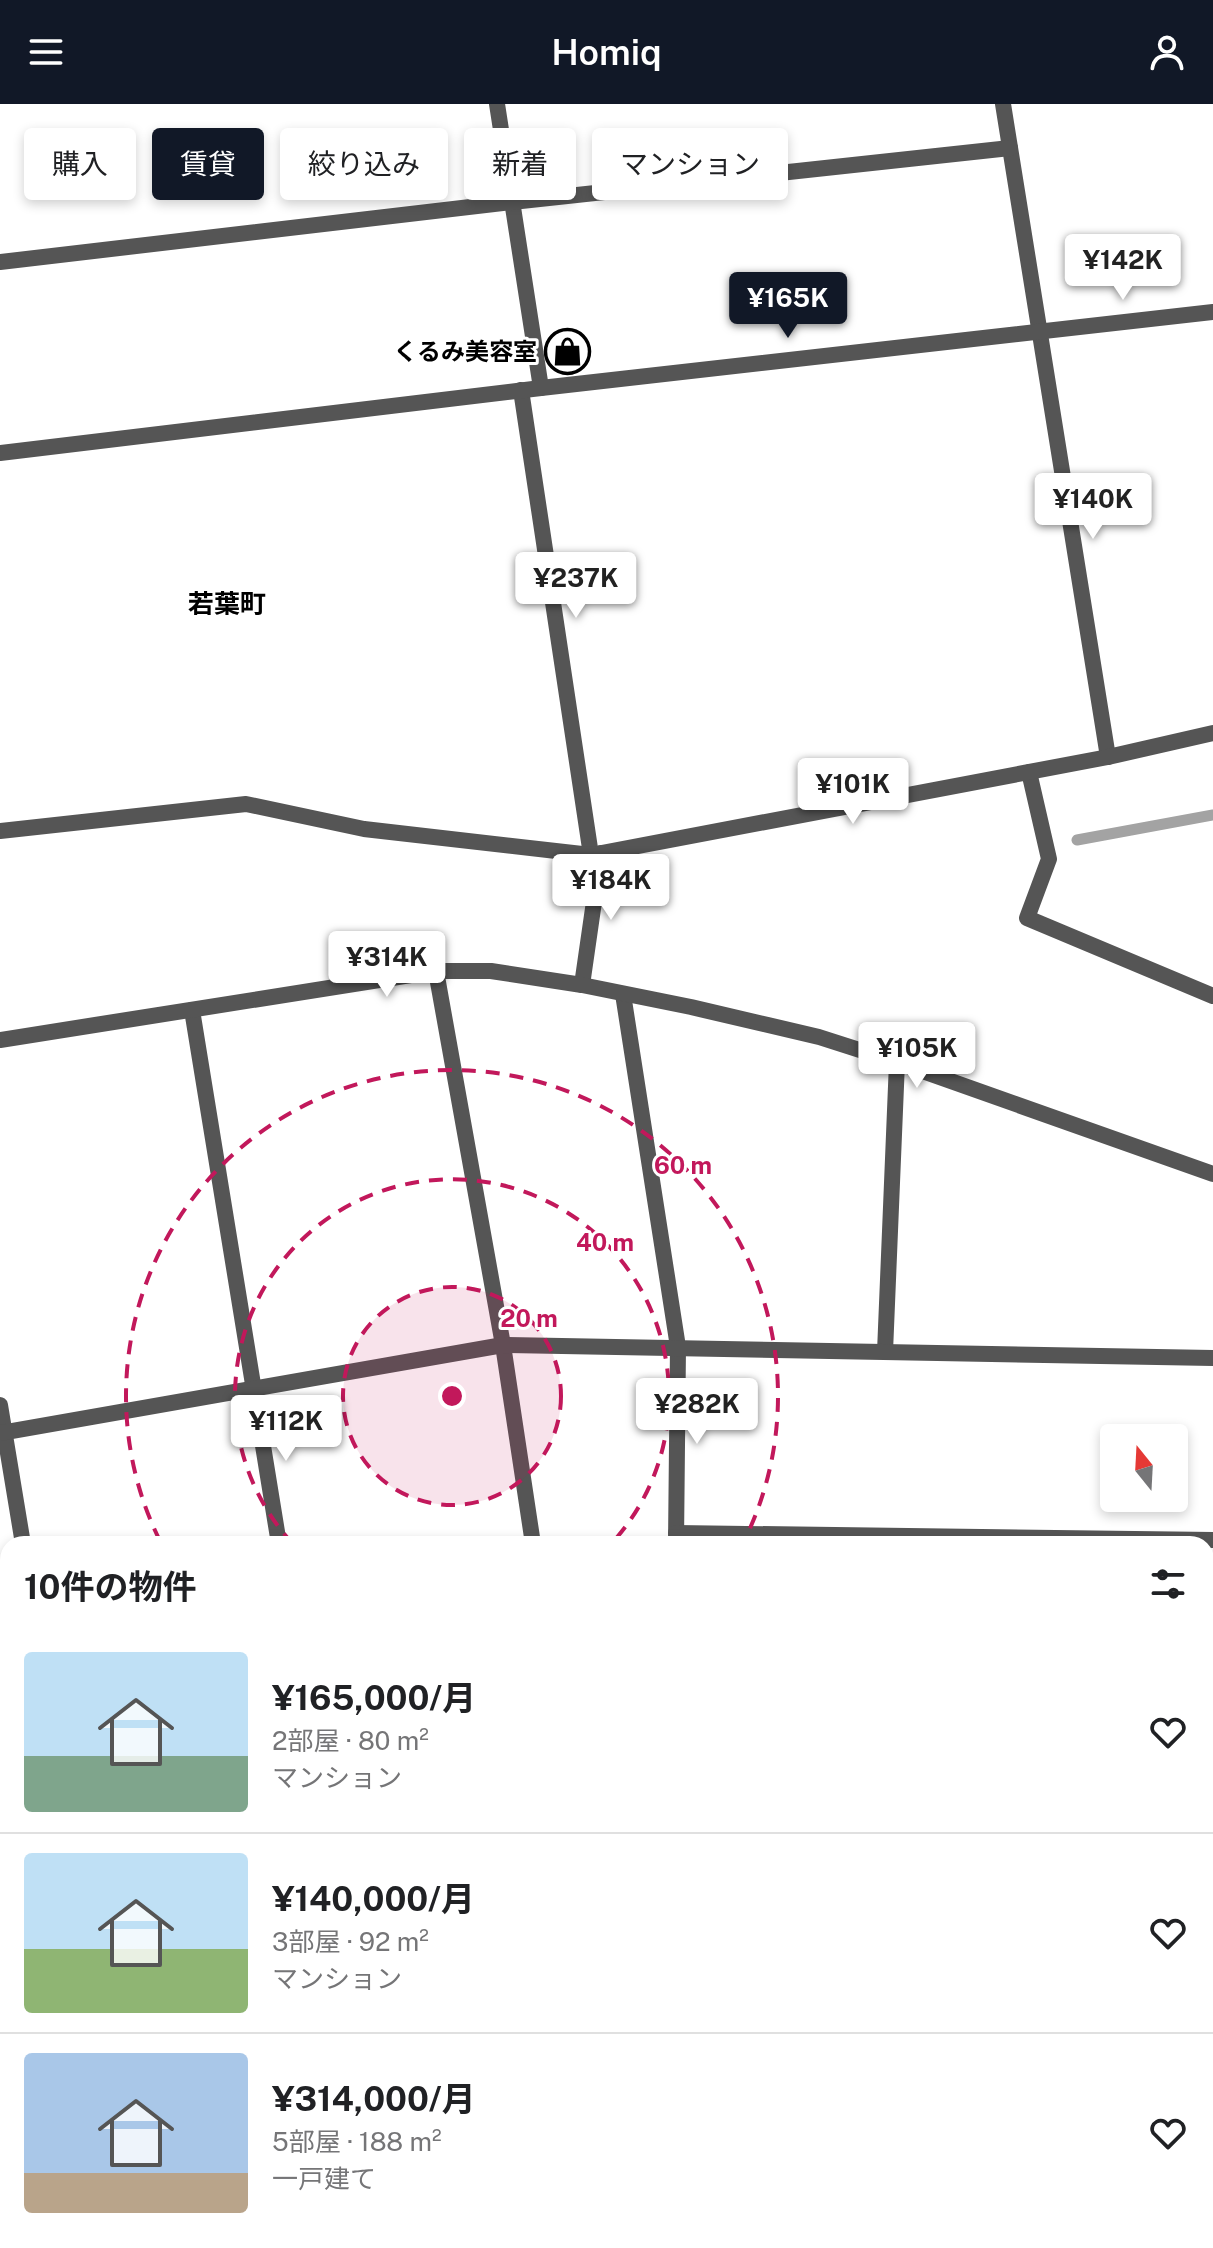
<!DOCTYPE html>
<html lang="ja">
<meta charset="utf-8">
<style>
:root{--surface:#fff;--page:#f6f6f6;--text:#202124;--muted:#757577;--line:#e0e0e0;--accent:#111827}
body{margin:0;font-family:"Public Sans","Noto Sans JP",sans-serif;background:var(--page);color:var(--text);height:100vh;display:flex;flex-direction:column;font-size:30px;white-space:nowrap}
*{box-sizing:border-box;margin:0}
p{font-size:26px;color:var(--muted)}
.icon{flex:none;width:44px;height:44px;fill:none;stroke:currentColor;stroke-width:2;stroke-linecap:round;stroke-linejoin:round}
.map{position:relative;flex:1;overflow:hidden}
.sheet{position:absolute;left:0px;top:1432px;width:1214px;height:712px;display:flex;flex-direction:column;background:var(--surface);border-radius:24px 24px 0 0;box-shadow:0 4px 12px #0003}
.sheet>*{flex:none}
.top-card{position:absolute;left:24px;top:24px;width:800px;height:72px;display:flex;gap:16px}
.needle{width:52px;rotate:342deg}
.tools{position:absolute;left:1100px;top:1320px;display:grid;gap:16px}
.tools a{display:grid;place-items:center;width:88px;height:88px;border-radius:8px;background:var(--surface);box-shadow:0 4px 12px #0003;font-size:40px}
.price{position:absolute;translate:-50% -68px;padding:0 18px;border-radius:8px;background:#fff;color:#222;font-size:26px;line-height:52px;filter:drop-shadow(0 2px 4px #0008)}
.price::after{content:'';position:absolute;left:50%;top:48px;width:24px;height:18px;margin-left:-12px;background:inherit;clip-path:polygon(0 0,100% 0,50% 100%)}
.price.selected{background:var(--accent);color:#fff}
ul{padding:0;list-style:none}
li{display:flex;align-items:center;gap:24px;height:200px;padding:0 24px}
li+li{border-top:2px solid var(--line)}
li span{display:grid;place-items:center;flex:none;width:224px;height:160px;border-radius:8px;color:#555}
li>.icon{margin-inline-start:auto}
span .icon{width:96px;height:96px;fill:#fffc;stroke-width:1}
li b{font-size:34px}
h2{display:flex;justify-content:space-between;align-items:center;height:96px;padding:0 24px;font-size:34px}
.tag{padding:0 28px;border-radius:8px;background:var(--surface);box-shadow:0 4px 12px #0003;font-size:28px;line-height:72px}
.tag.selected{background:var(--accent);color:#fff}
header{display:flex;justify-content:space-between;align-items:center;height:104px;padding:0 24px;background:var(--accent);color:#fff;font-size:36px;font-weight:600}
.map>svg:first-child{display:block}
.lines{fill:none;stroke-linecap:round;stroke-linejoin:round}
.stream{stroke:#a3a3a3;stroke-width:11}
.path{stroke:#777;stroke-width:5;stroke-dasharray:2 4;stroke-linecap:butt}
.street{stroke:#555;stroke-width:16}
.ring{fill:none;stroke:#c2185b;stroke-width:4;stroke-dasharray:14 10}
.labels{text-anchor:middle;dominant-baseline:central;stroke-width:6;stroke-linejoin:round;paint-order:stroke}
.poi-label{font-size:24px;font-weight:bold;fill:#000;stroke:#fff;text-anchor:end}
.neighbourhood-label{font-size:26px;font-weight:bold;fill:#000;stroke:#fff}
.centre{fill:#c2185b;stroke:#fff;stroke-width:4}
.ring-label{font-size:24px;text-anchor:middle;font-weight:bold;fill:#c2185b;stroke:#fff;stroke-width:6;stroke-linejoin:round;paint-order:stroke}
</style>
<header><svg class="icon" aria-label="menu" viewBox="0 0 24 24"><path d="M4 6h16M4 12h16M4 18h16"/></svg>Homiq<svg class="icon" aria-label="person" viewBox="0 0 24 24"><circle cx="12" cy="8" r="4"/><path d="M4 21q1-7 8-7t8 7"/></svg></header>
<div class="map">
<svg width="1213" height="2144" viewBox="0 0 1213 2144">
<rect width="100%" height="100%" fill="#fff"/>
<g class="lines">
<path class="stream" d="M1077 736 1213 711"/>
<path class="path" d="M1206 1979H1213"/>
<g class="street">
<path d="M497 0 541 284"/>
<path d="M1003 0 1108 653"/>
<path d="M0 158 512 98 1010 44"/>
<path d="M521 286 591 751"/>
<path d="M0 349 541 284 1213 208"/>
<path d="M1029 668 1049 755 1027 814 1213 892"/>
<path d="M0 727 246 700 364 725 591 751 1108 653 1213 629"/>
<path d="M436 867 503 1241 533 1440"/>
<path d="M582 881 601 749"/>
<path d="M623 890 678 1243 676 1440"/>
<path d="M192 906 279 1440"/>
<path d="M0 936 436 867H491L582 881 691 903 819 933 897 958 1213 1070"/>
<path d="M885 1248 897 958"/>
<path d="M0 1301 23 1440"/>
<path d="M0 1329 503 1241 1213 1254"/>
<path d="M676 1429 1213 1436"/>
<path d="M0 1599H8"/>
<path d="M1206 1619H1213"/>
<path d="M1206 1869H1213"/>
<path d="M0 1917 8 1918"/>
<path d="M1206 2071H1213"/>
<path d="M33 2144V2136"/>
<path d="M284 2144V2136"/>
<path d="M535 2144 536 2136"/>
<path d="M661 2144V2136"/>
</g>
</g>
<circle cx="452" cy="1292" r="109" fill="#c2185b" fill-opacity=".12"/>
<g class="ring">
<circle cx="452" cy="1292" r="109"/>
<path d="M293 1440A217 217 0 1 1 611 1440"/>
<path d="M160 1437A326 326 0 1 1 744 1437"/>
</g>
<defs>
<symbol id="shop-ring" viewBox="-11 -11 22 22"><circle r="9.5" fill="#fff" stroke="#000" stroke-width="1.5"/><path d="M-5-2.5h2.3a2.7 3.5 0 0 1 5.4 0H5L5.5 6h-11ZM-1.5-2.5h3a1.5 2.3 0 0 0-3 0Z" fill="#000"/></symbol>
</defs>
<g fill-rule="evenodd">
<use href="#shop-ring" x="542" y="222" width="51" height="51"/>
</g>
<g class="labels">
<g class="poi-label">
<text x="537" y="247">くるみ美容室</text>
</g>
<g class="neighbourhood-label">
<text x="227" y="499">若葉町</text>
</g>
</g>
<circle cx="452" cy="1292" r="12" class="centre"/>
<g class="ring-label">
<text x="683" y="1070">60 m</text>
<text x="605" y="1147">40 m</text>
<text x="529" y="1223">20 m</text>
</g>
</svg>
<div class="tools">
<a><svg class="needle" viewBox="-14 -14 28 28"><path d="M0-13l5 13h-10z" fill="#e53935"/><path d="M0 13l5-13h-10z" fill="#757577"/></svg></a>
</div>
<b class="price" style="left:1123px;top:198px">¥142K</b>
<b class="price selected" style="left:788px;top:236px">¥165K</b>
<b class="price" style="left:1093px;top:437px">¥140K</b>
<b class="price" style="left:576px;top:516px">¥237K</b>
<b class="price" style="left:853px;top:722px">¥101K</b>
<b class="price" style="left:611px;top:818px">¥184K</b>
<b class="price" style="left:387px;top:895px">¥314K</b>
<b class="price" style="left:917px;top:986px">¥105K</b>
<b class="price" style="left:697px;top:1342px">¥282K</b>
<b class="price" style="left:286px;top:1359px">¥112K</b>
<div class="top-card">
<a class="tag">購入</a>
<a class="tag selected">賃貸</a>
<a class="tag">絞り込み</a>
<a class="tag">新着</a>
<a class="tag">マンション</a>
</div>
<section class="sheet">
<h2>10件の物件<svg class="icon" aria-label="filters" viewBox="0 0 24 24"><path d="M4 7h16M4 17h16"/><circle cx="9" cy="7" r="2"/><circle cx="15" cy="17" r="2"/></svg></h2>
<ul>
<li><span style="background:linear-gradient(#bfe0f5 65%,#7fa58c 0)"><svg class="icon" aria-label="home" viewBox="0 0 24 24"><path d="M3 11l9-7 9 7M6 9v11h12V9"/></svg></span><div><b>¥165,000/月</b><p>2部屋 · 80 m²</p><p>マンション</p></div><svg class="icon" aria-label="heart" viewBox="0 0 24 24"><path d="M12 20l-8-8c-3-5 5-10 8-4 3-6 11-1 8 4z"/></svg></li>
<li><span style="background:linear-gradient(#bfe0f5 60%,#8fb573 0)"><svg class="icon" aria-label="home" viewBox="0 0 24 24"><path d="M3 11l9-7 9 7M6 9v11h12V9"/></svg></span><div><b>¥140,000/月</b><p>3部屋 · 92 m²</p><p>マンション</p></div><svg class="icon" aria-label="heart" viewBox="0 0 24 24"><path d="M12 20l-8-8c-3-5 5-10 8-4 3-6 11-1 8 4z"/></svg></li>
<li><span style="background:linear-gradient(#a9c7e8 75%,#b9a48a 0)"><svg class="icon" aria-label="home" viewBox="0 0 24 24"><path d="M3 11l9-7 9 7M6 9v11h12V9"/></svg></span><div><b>¥314,000/月</b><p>5部屋 · 188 m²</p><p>一戸建て</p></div><svg class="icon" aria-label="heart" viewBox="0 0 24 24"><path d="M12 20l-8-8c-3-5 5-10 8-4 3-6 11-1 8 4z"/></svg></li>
</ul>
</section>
</div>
